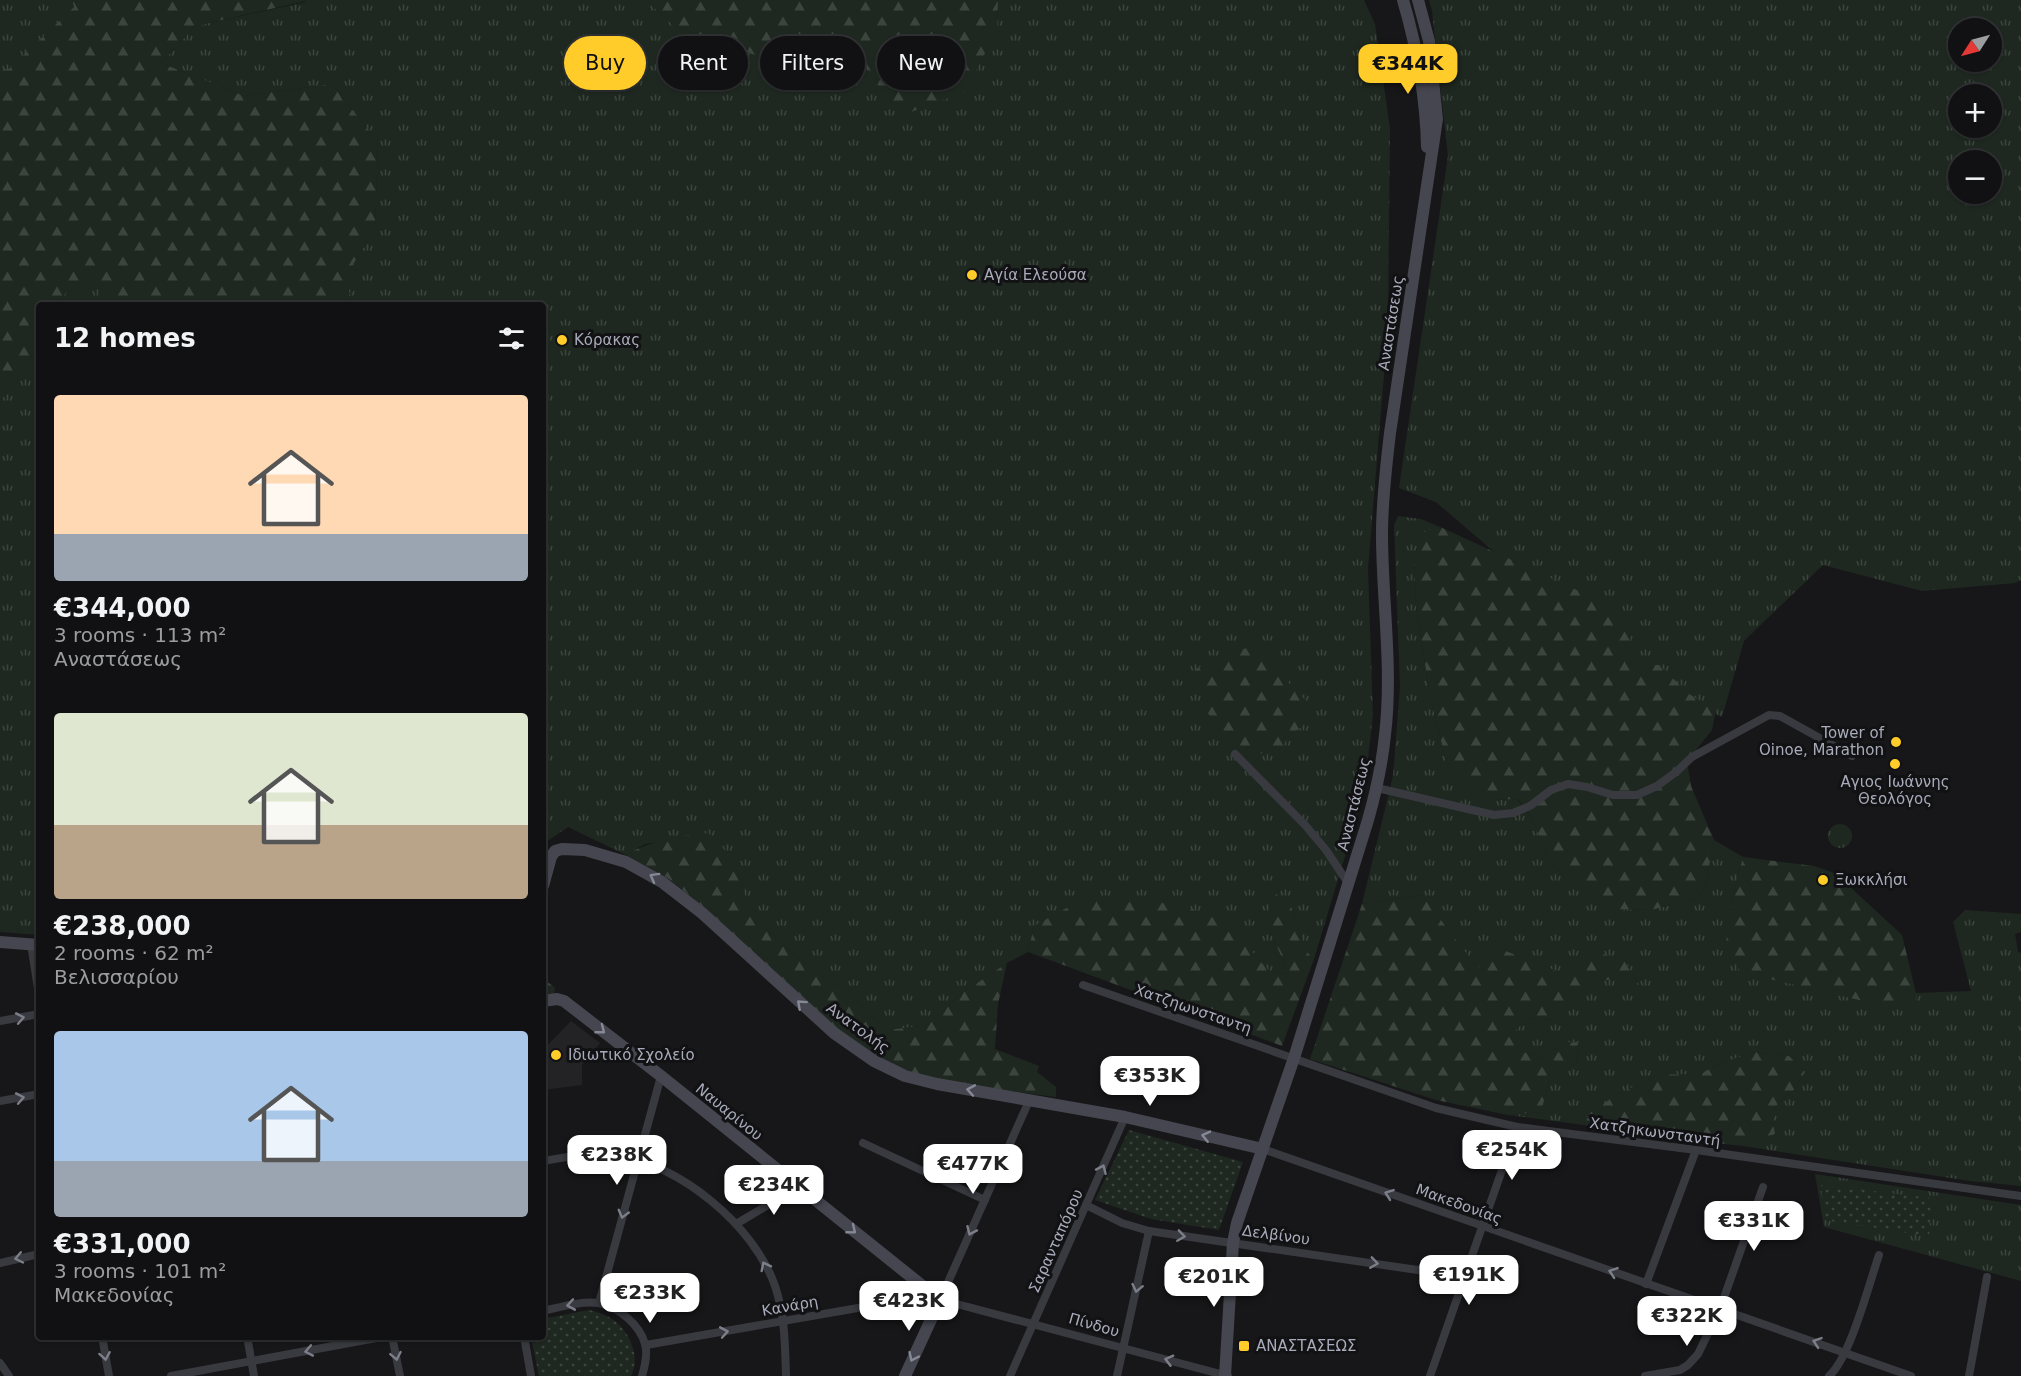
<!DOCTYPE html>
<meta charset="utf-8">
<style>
:root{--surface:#111113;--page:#1e1f21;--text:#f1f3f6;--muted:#9c9da0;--line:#303133;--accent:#ffcc29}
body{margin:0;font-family:"DejaVu Sans",sans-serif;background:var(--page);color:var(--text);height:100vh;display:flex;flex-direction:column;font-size:22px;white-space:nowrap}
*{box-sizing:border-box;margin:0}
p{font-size:20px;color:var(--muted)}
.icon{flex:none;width:33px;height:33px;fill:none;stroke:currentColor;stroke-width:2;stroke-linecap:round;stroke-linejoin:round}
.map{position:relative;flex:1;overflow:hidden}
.details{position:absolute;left:36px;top:302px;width:510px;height:1038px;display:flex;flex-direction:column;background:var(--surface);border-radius:6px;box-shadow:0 2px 4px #0004,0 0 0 2px var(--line)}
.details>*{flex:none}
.top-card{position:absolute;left:564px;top:36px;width:570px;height:54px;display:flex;gap:12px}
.needle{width:39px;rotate:234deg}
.buttons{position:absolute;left:1948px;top:18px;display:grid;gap:12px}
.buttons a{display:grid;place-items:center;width:54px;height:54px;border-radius:50%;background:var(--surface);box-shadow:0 2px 4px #0004,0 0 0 2px var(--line);font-size:30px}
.price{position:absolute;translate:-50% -51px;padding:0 14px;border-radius:12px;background:#fff;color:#222;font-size:20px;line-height:39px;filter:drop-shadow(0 2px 3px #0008)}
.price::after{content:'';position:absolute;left:50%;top:36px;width:18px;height:14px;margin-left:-9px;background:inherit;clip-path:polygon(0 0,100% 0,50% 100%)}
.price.selected{background:var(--accent);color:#111}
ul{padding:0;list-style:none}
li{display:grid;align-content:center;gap:12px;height:318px;padding:0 18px}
li span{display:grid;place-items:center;height:186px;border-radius:6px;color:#555}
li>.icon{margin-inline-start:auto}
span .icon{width:108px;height:108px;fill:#fffc;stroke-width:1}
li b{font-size:26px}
h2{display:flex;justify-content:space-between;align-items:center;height:72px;padding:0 18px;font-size:26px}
.pill{padding:0 21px;border-radius:27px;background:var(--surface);box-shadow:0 2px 4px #0004,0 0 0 2px var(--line);font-size:21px;line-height:54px}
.pill.selected{background:var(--accent);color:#111}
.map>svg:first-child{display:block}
.built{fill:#232326}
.grass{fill:url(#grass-tufts);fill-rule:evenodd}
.forest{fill:url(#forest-firs)}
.park{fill:url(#park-dots)}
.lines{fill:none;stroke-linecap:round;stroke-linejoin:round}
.street{stroke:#393a40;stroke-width:8}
.secondary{stroke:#45464f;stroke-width:12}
.oneway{stroke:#858895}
.oneway2{stroke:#7c7e89}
.poi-dot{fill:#ffcc29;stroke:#121214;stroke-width:2}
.labels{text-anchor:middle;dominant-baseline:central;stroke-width:6;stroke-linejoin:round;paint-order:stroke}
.poi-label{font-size:15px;fill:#a8abba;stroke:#121214;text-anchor:start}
.street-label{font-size:15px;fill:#a8abba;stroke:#121214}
</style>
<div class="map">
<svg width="2021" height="1376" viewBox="0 0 2021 1376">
<defs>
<pattern id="grass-tufts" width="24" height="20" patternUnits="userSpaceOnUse" patternTransform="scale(1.5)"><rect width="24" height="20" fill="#1e2820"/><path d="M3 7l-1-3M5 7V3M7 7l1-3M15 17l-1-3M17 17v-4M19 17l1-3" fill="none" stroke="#3c443e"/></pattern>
<pattern id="forest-firs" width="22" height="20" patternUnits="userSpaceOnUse" patternTransform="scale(1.5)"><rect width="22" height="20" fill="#1e2820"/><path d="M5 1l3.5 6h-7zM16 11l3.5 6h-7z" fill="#3c443e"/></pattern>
<pattern id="park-dots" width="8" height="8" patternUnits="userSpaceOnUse" patternTransform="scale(1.5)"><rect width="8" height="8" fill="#1e2820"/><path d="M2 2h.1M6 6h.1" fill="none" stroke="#3c443e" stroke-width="1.8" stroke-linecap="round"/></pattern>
</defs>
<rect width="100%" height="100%" fill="#171719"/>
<path class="built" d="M571 1021 600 1043 582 1065V1085L543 1090V1050Z"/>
<g class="grass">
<path d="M0 0H72L74 7 9 70H0Z"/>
<path d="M305 0H646L673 25 763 58 844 37 876 83 903 115 997 30 998 0H1364L1375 24 1390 128 1388 326 1368 569 1373 715 1364 793 1314 959 1305 950 1291 906 1271 933 1289 974 1270 972 1252 952 1034 926 1028 952 1007 963 958 996 928 1025 888 1030 868 1014 849 991 828 981 793 954 767 929 747 902 734 863 662 841 645 844 626 855 568 827 543 844V304H354L344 279 375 229 378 142 332 84 244 96 161 63 195 26 306 2Z"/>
<path d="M1429 0H2021V580L2015 583 1922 591 1823 565 1744 641 1722 717 1651 686 1436 502 1399 488 1448 156 1432 11ZM1959 28H1992V62H1959ZM1959 94H1992V128H1959ZM1959 160H1992V194H1959Z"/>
<path d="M100 284 98 304H59L66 292Z"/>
<path d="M39 344V935L0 932V402Z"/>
<path d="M1398 516 1421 519 1438 526 1425 532 1414 555 1416 607 1429 689 1447 766 1487 800 1517 799 1533 820 1547 857 1569 882 1612 909 1651 910 1699 898 1706 883 1714 840 1743 857 1731 903 1915 1004 1916 993 1971 991 1953 922 1965 910 2021 914V932L2015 934 2018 952 2021 953V1186L1970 1181 1743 1146 1775 1134 1772 1114 1779 1102 1793 1091 1805 1072 1789 1056 1754 1052 1717 1065 1698 1075 1659 1074 1619 1094 1589 1113 1584 1125 1508 1115 1541 1112 1549 1082 1576 1062 1578 1042 1563 1043 1543 1058 1518 1050 1515 1030 1528 1018 1554 1020 1580 1003 1590 986 1616 976 1638 983 1625 962 1564 974 1491 945 1478 969 1422 895 1362 904 1393 776 1400 687 1394 525Z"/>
<circle cx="1840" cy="836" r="12"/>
<path d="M1815 1174 2021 1205V1281L1824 1227Z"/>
</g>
<g class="forest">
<path d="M72 0H305L306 1 195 26 161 63 244 96 332 84 378 142 375 229 344 279 354 304H98L99 285 66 292 59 304H39V344L0 402V70L9 69 74 7Z"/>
<path d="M646 0H998L997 30 965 92 903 115 876 83 844 37 763 58 673 25Z"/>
<path d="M1438 526 1594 598 1619 618 1631 639 1619 653 1630 665H1659L1689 694 1716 710 1712 730 1687 761 1691 786 1714 840 1706 883 1699 898 1651 910 1611 909 1569 882 1547 857 1533 820 1518 799 1487 800 1447 766 1429 689 1416 607 1414 555 1425 532Z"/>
<path d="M1250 648 1270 654 1281 667 1287 681 1308 703 1303 726 1288 737 1284 744 1272 753 1235 754 1229 740 1207 712 1205 698 1196 684 1195 669 1212 664 1229 650Z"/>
<path d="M708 833 720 844 734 863 747 902 767 929 793 954 828 981 849 991 868 1014 888 1030 928 1025 958 996 1007 963 998 1004 995 1049 1039 1066 1037 1072 1056 1087V1097L939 1082 882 1061 836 1029 706 909 669 879 626 855C651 840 679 836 708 833Z"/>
<path d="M1743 857 1814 866 1846 877 1848 885 1902 935 1916 993 1915 1005 1885 1006 1740 972 1726 943 1731 903Z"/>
<path d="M1276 894 1291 906 1305 950 1314 959 1282 1046 1028 952 1034 926 1074 904 1123 895 1192 909 1232 925 1252 952 1270 972 1289 974 1271 933 1268 911Z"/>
<path d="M1422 895 1478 969 1491 945 1564 974 1587 948 1625 962 1639 985 1616 977 1590 986 1580 1003 1554 1020 1528 1018 1516 1030 1518 1050 1543 1058 1563 1043 1578 1042 1576 1062 1549 1082 1541 1112 1508 1115 1436 1100 1310 1059 1362 904Z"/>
<path d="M543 978 555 988 554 995 543 996Z"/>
<path d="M1754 1052 1789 1056 1805 1072 1793 1091 1779 1102 1772 1114 1775 1134 1743 1146 1603 1130 1584 1125 1588 1113 1619 1094 1659 1074 1698 1075 1717 1065Z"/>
</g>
<g class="park">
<path d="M1129 1130 1243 1162 1219 1230 1151 1219 1095 1200Z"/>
<path d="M1821 1185 1931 1198 1929 1236 1824 1220Z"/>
<path d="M589 1310C598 1312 607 1315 615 1321 630 1333 641 1358 631 1376H539L531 1337 543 1336V1319Z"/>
</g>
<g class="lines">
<g class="street">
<path d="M1235 754 1305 825 1326 850 1348 883"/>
<path d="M1377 788 1494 815 1513 813 1530 806 1551 790 1568 784 1587 787 1613 795H1637L1657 786 1676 772 1692 757 1769 715 1780 716 1852 756"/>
<path d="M31 944 39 995"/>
<path d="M1083 985 1436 1108 1517 1127 1696 1150 2021 1196"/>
<path d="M0 1021 39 1014"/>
<path d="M0 1101 39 1094"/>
<path d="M863 1143 985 1200"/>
<path d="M1263 1149 1911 1376"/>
<path d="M543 1161C567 1157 592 1152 616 1155 679 1164 754 1225 775 1286 785 1315 785 1345 786 1376"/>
<path d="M1086 1205 1122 1223 1149 1231 1466 1277"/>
<path d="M736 1224 798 1187"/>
<path d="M0 1263 39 1254"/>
<path d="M1646 1284 1696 1150"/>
<path d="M599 1303 661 1076"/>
<path d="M953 1303 1228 1376"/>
<path d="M543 1311C561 1307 580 1301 598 1303 618 1306 640 1325 645 1344 648 1354 645 1366 642 1376"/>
<path d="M102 1336 109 1376"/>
<path d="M247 1336 254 1376"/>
<path d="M392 1336 400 1376"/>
<path d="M524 1336 531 1376"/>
<path d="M646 1345 915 1298 940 1300 1029 1101"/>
<path d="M0 1363 9 1376"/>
<path d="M171 1376 387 1336"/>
<path d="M1010 1376 1125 1117"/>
<path d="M1117 1376 1149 1231"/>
<path d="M1430 1376 1517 1127"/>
<path d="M1645 1376 1680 1370 1688 1365 1698 1354 1720 1309 1763 1187"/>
<path d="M1829 1376C1850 1358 1869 1284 1879 1255"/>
<path d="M1969 1376 1987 1277"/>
</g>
<g class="secondary">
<path d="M1403 0C1417 48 1426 97 1427 147"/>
<path d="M543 886 551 857 555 851 562 849 585 850 626 862 662 882 702 913 834 1033 874 1061 905 1076 937 1084 1125 1117 1263 1149"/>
<path d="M0 942 39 945"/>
<path d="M543 1001 557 999 564 1001 661 1076 940 1300 905 1376"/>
<path d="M1225 1376 1233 1243 1237 1223 1294 1058 1368 820C1376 792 1382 764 1385 735 1393 668 1382 600 1382 534 1382 500 1386 467 1390 433L1437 119 1429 41 1418 0"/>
</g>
</g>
<defs><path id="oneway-chevron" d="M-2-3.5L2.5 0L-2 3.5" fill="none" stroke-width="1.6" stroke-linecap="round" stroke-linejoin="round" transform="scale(1.5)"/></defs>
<g class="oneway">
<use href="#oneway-chevron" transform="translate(654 877) rotate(-151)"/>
<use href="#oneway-chevron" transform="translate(801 1004) rotate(-138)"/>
<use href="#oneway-chevron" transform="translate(601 1030) rotate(38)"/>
<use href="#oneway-chevron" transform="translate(971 1090) rotate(-170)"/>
<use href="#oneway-chevron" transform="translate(1206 1136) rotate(-167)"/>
<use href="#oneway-chevron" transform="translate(852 1230) rotate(39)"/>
<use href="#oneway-chevron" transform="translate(913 1357) rotate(115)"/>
</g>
<g class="oneway2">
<use href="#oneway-chevron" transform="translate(20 1018) rotate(-11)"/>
<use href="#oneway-chevron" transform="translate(20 1098) rotate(-11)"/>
<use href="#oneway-chevron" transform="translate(1102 1169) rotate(-66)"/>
<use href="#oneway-chevron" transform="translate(1389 1194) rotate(-160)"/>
<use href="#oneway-chevron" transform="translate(623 1214) rotate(105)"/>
<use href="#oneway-chevron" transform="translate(971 1231) rotate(114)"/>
<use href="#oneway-chevron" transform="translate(1181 1236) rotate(8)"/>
<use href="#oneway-chevron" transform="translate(19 1258) rotate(168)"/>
<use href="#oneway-chevron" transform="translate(1374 1263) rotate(8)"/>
<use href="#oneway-chevron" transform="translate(765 1266) rotate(-117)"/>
<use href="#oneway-chevron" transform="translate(1613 1272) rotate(-161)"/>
<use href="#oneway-chevron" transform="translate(1137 1288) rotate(102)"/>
<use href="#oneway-chevron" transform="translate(571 1305) rotate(170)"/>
<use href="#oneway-chevron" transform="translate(724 1332) rotate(-10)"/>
<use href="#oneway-chevron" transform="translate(1817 1342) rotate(-161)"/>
<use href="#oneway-chevron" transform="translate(309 1351) rotate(169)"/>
<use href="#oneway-chevron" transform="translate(105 1356) rotate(80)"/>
<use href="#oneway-chevron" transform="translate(396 1356) rotate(79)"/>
<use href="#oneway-chevron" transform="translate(1169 1360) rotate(-165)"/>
</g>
<g class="poi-dot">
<circle cx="972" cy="275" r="6"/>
<circle cx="562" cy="340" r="6"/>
<circle cx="1896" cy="742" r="6"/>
<circle cx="1895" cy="764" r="6"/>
<circle cx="1823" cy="880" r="6"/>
<circle cx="556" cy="1055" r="6"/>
<rect x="1238" y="1340" width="12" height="12" rx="3"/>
</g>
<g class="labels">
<g class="poi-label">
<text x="984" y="275">Αγία Ελεούσα</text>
<text x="574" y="340">Κόρακας</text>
<text x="1884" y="733" text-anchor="end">Tower of<tspan x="1884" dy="17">Oinoe, Marathon</tspan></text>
<text x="1895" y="782" text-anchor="middle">Αγιος Ιωάννης<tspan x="1895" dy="17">Θεολόγος</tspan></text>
<text x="1835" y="880">Ξωκκλήσι</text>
<text x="568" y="1055">Ιδιωτικό Σχολείο</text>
<text x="1256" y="1346">ΑΝΑΣΤΑΣΕΩΣ</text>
</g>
<g class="street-label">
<text transform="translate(1391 323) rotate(-81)">Αναστάσεως</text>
<text transform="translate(1354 804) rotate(-76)">Αναστάσεως</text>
<text transform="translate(1193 1009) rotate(19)">Χατζηωνσταντη</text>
<text transform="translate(858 1028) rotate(36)">Ανατολής</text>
<text transform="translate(729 1112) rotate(39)">Ναυαρίνου</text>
<text transform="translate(1655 1132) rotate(8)">Χατζηκωνσταντή</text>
<text transform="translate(1459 1204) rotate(20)">Μακεδονίας</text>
<text transform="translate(1276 1235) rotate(8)">Δελβίνου</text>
<text transform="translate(1056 1241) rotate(-66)">Σαρανταπόρου</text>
<text transform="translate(790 1306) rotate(-10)">Κανάρη</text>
<text transform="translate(1094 1325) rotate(16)">Πίνδου</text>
</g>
</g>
</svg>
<div class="buttons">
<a><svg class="needle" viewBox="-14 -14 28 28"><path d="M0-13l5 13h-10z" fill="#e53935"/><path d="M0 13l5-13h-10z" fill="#9c9da0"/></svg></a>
<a>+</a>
<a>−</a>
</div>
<b class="price selected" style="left:1408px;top:95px">€344K</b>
<b class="price" style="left:1150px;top:1107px">€353K</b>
<b class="price" style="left:1512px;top:1181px">€254K</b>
<b class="price" style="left:617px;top:1186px">€238K</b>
<b class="price" style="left:973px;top:1195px">€477K</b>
<b class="price" style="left:774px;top:1216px">€234K</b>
<b class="price" style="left:1754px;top:1252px">€331K</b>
<b class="price" style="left:1469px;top:1306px">€191K</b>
<b class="price" style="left:1214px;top:1308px">€201K</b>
<b class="price" style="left:650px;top:1324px">€233K</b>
<b class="price" style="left:909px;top:1332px">€423K</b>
<b class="price" style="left:1687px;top:1347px">€322K</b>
<div class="top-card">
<a class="pill selected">Buy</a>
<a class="pill">Rent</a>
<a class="pill">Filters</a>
<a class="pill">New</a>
</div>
<section class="details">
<h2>12 homes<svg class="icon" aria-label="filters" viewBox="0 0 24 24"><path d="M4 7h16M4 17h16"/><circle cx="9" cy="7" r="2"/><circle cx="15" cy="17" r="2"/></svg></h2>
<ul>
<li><span style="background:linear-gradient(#ffd9b3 75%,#9aa5b1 0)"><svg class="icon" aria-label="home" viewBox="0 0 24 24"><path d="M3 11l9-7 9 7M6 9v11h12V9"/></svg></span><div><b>€344,000</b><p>3 rooms · 113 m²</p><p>Αναστάσεως</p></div></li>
<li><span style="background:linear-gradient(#dfe7d0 60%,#b9a48a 0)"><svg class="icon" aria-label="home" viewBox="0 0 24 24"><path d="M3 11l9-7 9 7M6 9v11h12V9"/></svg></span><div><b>€238,000</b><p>2 rooms · 62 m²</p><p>Βελισσαρίου</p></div></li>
<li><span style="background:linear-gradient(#a9c7e8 70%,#9aa5b1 0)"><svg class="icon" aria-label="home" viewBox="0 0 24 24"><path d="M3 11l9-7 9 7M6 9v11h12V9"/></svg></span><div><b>€331,000</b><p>3 rooms · 101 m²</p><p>Μακεδονίας</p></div></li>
</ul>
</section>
</div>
